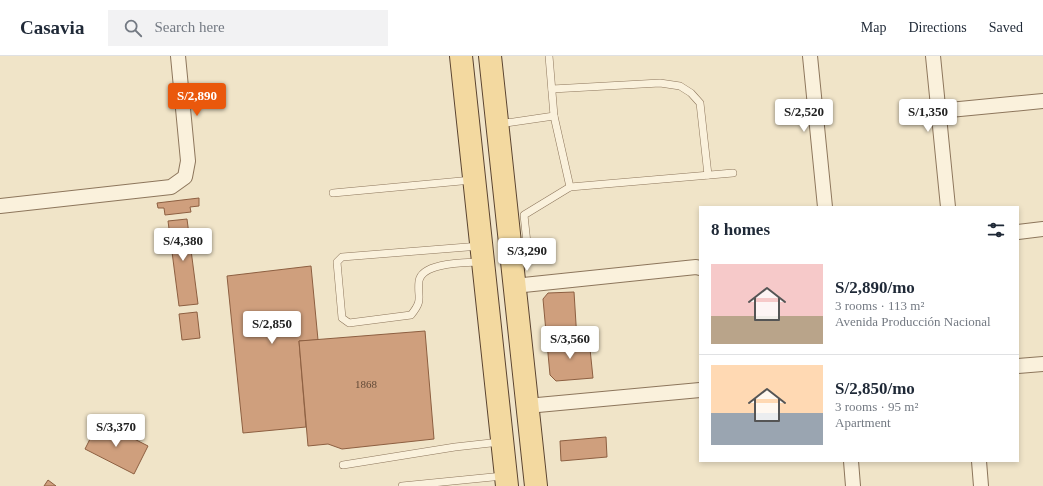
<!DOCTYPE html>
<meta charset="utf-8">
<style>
:root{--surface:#fff;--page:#f2f2f3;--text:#1f2937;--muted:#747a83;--line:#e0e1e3;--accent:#ea580c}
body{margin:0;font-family:Georgia,serif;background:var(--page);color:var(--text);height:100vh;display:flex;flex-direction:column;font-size:15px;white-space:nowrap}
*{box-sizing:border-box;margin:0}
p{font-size:13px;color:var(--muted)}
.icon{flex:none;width:22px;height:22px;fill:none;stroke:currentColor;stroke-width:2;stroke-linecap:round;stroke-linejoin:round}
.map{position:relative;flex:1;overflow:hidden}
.side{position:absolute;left:699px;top:150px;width:320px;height:256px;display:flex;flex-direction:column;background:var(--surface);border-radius:0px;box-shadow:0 2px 6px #0003}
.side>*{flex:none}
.price{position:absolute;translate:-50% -34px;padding:0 9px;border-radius:4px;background:#fff;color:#222;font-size:13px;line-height:26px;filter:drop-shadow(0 1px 2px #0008)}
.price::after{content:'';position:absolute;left:50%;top:24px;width:12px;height:9px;margin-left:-6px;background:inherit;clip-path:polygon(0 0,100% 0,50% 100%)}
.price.selected{background:var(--accent);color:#fff}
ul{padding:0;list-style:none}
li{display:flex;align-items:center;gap:12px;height:100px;padding:0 12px}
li+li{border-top:1px solid var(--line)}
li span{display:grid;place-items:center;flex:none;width:112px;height:80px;border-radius:0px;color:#555}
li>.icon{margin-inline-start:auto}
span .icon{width:48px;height:48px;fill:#fffc;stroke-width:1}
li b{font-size:17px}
h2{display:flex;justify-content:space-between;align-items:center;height:48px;padding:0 12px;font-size:17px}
header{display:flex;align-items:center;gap:24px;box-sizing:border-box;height:56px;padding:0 20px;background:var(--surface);border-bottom:1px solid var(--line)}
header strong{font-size:19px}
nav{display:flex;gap:22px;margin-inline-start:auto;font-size:14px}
.search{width:280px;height:36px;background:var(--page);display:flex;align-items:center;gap:10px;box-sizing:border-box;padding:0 14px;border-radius:0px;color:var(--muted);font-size:15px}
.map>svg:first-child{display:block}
.building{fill:#cf9f7d;stroke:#8d5f41}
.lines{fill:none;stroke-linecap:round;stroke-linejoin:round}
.lane-casing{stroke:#8d765c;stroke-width:8}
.street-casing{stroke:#8d765c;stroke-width:16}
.primary-casing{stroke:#5b4430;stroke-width:24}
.lane{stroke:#faf1dc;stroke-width:7}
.street{stroke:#faf1dc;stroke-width:14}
.primary{stroke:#f3d9a0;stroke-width:22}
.labels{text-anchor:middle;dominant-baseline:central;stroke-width:3.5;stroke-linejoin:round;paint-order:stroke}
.number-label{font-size:11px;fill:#624a37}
</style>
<header>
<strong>Casavia</strong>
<div class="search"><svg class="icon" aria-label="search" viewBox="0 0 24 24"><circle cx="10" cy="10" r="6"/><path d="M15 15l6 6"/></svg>Search here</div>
<nav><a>Map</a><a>Directions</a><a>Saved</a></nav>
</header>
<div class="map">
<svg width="1043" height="430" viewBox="0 0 1043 430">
<rect width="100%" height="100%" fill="#f0e4c8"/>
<g class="building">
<path d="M199 142V150L190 151 191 156 165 159 164 152H158L157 147Z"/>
<path d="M187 163 198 248 179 250 168 165Z"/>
<path d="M311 210 318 284 299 285 306 371 243 377 227 220Z"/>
<path d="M574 236 577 284 547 287 543 243 548 237Z"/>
<path d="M197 256 200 282 182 284 179 258Z"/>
<path d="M425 275 434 383 342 393 328 388 308 390 299 285Z"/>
<path d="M589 283 593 322 556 325 550 319 547 287Z"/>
<path d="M99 365 148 390 134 418 85 393Z"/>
<path d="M606 381 607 401 561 405 560 385Z"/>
<path d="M48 424 56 430H44Z"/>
</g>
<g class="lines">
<defs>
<g id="lane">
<path d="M552 33 660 27 680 30 691 37 700 47 708 119"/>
<path d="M554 60 570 131 733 117"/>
<path d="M499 68 554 60 549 0"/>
<path d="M333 137 472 124"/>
<path d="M480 190 342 201 337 206 342 262 349 267 411 259C424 243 417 242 419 225 422 206 466 207 480 206"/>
<path d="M513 193 524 191 527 187 524 159 570 131"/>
<path d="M343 409 455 391 500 386"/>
<path d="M402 430 503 420"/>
</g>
<g id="street">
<path d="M810 0 825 151"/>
<path d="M933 0 948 151"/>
<path d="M939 55 1043 45"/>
<path d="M0 150 171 131 185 121 188 105 178 0"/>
<path d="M1018 176 1043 173"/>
<path d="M514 230 696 211 700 212"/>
<path d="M1018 310 1043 308"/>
<path d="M527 350 700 334"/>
<path d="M851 405 853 430"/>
<path d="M979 405 981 430"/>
</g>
<g id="primary">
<path d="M461 0 507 430"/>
<path d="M490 0 536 430"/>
</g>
</defs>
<use href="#lane" class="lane-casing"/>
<use href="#street" class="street-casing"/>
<use href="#primary" class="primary-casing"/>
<use href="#lane" class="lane"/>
<use href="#street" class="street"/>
<use href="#primary" class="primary"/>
</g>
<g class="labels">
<g class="number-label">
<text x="366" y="328">1868</text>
</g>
</g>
</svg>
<b class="price selected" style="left:197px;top:61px">S/2,890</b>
<b class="price" style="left:804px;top:77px">S/2,520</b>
<b class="price" style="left:928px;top:77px">S/1,350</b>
<b class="price" style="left:183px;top:206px">S/4,380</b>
<b class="price" style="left:527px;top:216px">S/3,290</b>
<b class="price" style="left:272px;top:289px">S/2,850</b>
<b class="price" style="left:570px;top:304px">S/3,560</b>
<b class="price" style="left:116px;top:392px">S/3,370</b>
<section class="side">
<h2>8 homes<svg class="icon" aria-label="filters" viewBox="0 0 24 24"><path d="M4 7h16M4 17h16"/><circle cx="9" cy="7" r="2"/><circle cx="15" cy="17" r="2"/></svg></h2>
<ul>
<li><span style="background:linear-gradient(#f6c9c9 65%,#b9a48a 0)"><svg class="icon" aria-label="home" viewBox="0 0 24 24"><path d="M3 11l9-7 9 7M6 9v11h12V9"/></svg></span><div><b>S/2,890/mo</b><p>3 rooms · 113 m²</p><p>Avenida Producción Nacional</p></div></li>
<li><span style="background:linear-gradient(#ffd9b3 60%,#9aa5b1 0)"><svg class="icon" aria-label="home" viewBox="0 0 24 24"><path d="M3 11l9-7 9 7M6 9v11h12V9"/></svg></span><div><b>S/2,850/mo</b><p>3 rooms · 95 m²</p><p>Apartment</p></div></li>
</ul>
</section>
</div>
